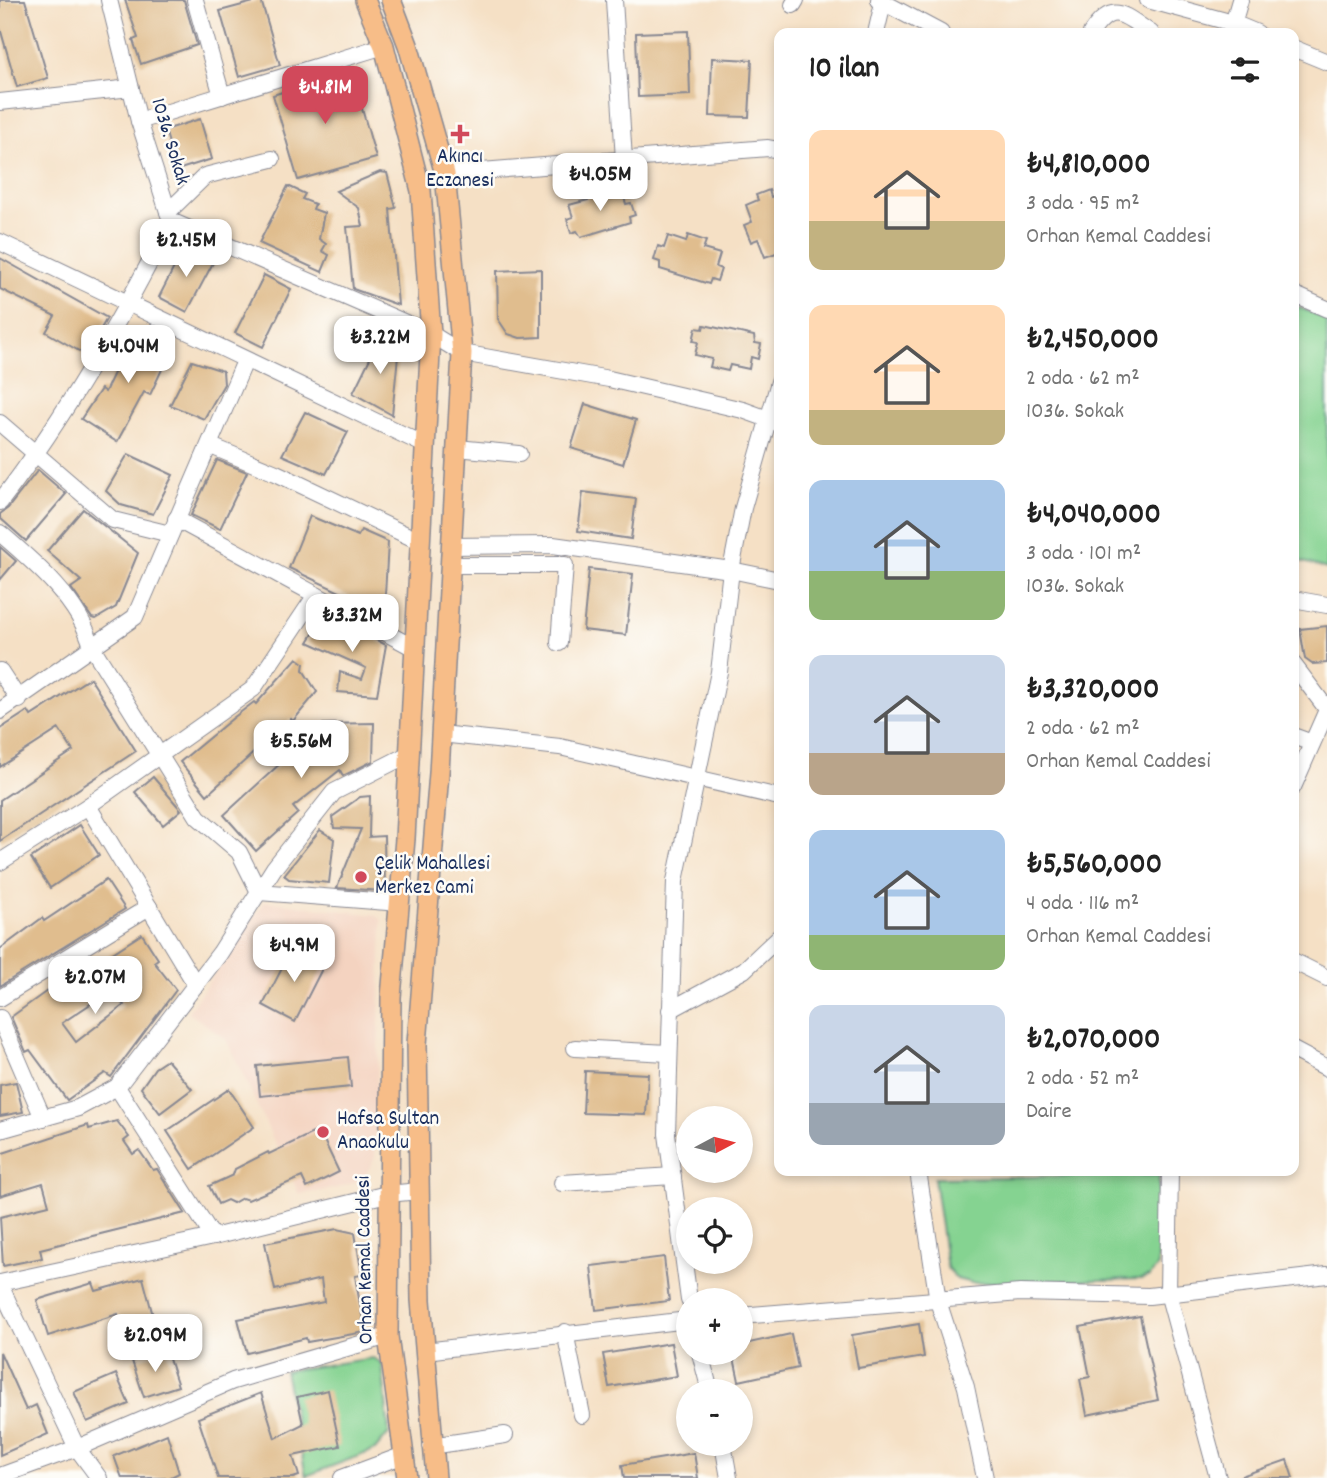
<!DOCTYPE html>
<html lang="tr">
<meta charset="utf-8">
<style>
:root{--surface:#fff;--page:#f6f6f6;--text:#222;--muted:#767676;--accent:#d1495b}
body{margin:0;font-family:Dekko,sans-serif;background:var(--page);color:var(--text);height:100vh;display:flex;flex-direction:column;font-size:26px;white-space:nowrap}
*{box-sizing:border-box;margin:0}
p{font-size:23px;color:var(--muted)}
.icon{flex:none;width:38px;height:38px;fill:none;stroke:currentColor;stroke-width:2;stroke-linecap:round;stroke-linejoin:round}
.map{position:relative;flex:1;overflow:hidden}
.side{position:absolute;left:774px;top:28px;width:525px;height:1148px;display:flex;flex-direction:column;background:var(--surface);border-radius:14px;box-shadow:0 4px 10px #0003}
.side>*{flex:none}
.needle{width:46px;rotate:83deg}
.tools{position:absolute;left:676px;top:1106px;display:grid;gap:14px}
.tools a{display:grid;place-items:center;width:77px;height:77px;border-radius:50%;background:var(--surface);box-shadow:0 4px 10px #0003;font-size:35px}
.price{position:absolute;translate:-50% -60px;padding:0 16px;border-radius:14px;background:#fff;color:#222;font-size:23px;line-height:46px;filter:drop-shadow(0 2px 4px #0008)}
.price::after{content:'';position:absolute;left:50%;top:42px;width:21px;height:16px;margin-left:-10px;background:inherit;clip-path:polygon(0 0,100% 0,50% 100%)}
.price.on{background:var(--accent);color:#fff}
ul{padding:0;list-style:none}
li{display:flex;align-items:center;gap:21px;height:175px;padding:0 35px}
li span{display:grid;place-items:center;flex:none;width:196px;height:140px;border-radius:14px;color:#555}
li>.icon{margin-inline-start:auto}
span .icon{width:84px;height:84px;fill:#fffc;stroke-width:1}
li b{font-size:30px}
h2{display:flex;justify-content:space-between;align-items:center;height:84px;padding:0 35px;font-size:30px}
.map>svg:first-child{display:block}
.built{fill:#f4d3c0}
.green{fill:#85d391;stroke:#508178;stroke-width:2}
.building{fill:#e0bd8e;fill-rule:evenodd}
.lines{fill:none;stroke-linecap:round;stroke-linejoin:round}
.minor-casing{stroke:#888892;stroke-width:18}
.major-casing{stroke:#888892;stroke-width:22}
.minor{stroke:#fff;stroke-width:16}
.major{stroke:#f7bd88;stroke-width:19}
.poi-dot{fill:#d1495b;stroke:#fdfcf7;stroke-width:2.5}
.labels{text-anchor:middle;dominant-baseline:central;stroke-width:5;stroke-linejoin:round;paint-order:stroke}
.street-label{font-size:21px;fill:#1b2f5e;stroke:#fdfcf7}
.poi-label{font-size:21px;fill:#1b2f5e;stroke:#fdfcf7;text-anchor:start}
</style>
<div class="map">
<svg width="1327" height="1478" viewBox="0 0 1327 1478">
<rect width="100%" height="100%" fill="#fdfcf7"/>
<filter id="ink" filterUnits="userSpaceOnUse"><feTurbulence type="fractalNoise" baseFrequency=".0143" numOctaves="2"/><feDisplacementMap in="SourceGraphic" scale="14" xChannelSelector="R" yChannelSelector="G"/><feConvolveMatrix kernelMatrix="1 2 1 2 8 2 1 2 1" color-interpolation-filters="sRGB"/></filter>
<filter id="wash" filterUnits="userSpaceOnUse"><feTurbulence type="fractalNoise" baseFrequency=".00686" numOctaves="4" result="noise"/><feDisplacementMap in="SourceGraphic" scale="28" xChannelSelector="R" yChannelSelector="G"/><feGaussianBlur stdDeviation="1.57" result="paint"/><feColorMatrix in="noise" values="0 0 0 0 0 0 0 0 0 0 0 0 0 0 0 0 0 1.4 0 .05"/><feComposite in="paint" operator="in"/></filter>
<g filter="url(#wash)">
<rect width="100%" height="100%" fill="#f5e0c5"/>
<path class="built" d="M265 901 375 915 382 920 375 1157 364 1179 333 1189 299 1194 226 1039 188 1012Z"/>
<g class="green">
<path d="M1293 305 1327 319V569L1293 559Z"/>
<path d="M1159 1175 1158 1266 1150 1276 1141 1279 972 1283 957 1279 947 1268 934 1178Z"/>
<path d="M373 1358 382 1363 389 1433 375 1450 306 1476 285 1371Z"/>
</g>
<g id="blocks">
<g class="building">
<path d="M0 0H25L48 78 17 87 0 28Z"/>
<path d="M125 0H184L197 45 141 64 133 40 138 38Z"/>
<path d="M261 0 280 65 239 77 220 11Z"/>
<path d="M688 31 690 95 638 97 636 33Z"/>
<path d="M712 58 752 60 749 117 710 116Z"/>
<path d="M351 70 376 158 298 180 273 95Z"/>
<path d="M200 119 212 159 177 170 165 130Z"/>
<path d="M380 172 387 173 396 208 390 209 398 305 353 289 347 227 363 226 359 208 336 191Z"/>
<path d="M288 186 305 194 302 199 315 204 313 209 324 213 319 239 326 244 322 251 329 255 322 272 259 243Z"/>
<path d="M603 188 606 196 622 191 626 204 631 203 635 215 629 217 630 222 581 237 577 231 571 233 567 219 573 217 569 205 588 200 586 193Z"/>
<path d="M769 190 771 197 776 195 779 203V252L765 257 758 239 751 242 744 225 752 222 746 205 758 200 756 195Z"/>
<path d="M688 235 706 241 703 249 720 254 716 267 721 269 717 281 711 279 709 284 660 269V262L654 260 658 246 664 248 668 236 686 242Z"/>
<path d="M185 246 214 261 187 312 159 297Z"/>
<path d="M0 258 107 318 86 355 46 332 55 316 0 289Z"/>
<path d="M541 269V337L520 338 508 334 498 319 497 271Z"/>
<path d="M264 275 291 289 263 347 235 333Z"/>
<path d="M704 325 754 336 755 343 761 344 758 359 751 357 749 369 730 365 728 371 710 367 712 359 695 355 698 342 693 341 696 328 703 329Z"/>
<path d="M135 329 173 346 150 395 144 392 117 442 81 419 101 389 105 392Z"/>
<path d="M381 336 399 346 392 415 353 393Z"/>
<path d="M192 361 223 371 224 384 204 419 170 405Z"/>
<path d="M585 404 636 420 623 464 571 448Z"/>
<path d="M305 412 348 432 326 474 282 455Z"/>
<path d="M128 454 173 475 153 514 121 505 106 491Z"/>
<path d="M217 460 247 472 220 529 191 515Z"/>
<path d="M38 470 66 494 26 541 0 518V514L8 508Z"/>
<path d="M583 492 636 499 631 539 578 531Z"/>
<path d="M83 509 138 553 116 607 96 619 92 618 71 588 81 581 47 551Z"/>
<path d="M310 516 358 536 361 530 388 542 384 613 289 568Z"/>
<path d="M0 547 16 561 0 580Z"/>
<path d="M589 569 633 574 626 635 583 630Z"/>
<path d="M326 613 386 645 377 695 338 692 340 672 362 679 366 668 308 642Z"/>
<path d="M1327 626V663L1312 664 1305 659 1300 629Z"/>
<path d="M297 658 304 663 303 670 317 692 293 721 291 719 207 795 180 762 233 718 254 702 256 704Z"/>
<path d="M90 678 136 751 0 841V800L73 751 59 729 0 767V729L28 711 31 716Z"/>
<path d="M374 723 373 761 343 776 340 770 293 807 298 813 256 851 224 815 306 740 317 754 323 724Z"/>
<path d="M153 777 181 810 163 825 135 792Z"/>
<path d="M370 796 369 837 384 836 385 891 337 888 361 829 334 828 332 817 360 797Z"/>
<path d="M80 825 99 855 50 888 31 858Z"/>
<path d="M320 830 334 839 329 883 289 879 284 875Z"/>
<path d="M106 880 125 909 0 986V949L42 918 44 921Z"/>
<path d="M142 934 158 959 154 962 176 990 111 1077 105 1073 67 1100 30 1050 26 1052 11 1017 87 962 91 967ZM110 991 124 1005 76 1042 62 1023Z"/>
<path d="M293 947 325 963 295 1022 263 1005Z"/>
<path d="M348 1057 351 1087 260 1096 257 1066Z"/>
<path d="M167 1060 192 1089 160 1113 141 1088 155 1068Z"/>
<path d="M585 1071 648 1074 646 1115 583 1113Z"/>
<path d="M16 1082 23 1112 0 1116V1085Z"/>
<path d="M229 1089 254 1127 192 1169 167 1131Z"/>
<path d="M117 1121 129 1137 124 1141 133 1154 139 1150 153 1170 157 1169 185 1213 40 1249 42 1258 3 1266 0 1217 49 1205 43 1183 0 1196V1154L88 1125 89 1129Z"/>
<path d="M319 1130 339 1172 307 1188 302 1177 248 1200 242 1198 233 1203 227 1200 218 1204 209 1186 233 1175 235 1169 268 1152 269 1154Z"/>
<path d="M337 1229 355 1233 362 1275 355 1276 365 1332 307 1342 306 1338 247 1353 238 1319 324 1302 321 1279 275 1290 265 1243Z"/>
<path d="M664 1257 669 1301 596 1310 591 1266Z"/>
<path d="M143 1278 156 1327 124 1336 118 1314 48 1336 37 1300 93 1283 96 1291Z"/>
<path d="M1140 1316 1158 1400 1087 1415 1080 1379 1090 1377 1080 1327Z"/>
<path d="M919 1324 924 1357 858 1368 852 1335Z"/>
<path d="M791 1334 798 1368 739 1381 733 1353H740V1345Z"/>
<path d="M671 1343 677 1376 609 1387 603 1354Z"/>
<path d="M166 1350 178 1386 144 1397 132 1361Z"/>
<path d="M0 1352 26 1410 36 1405 48 1434 0 1455Z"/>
<path d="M116 1374 129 1404 87 1422 74 1392Z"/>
<path d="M328 1390 340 1446 293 1456 299 1476 293 1478H218L198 1418 261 1393 275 1438 303 1424 297 1397Z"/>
<path d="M167 1434 179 1473 169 1478H122L114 1456Z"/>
<path d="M694 1453 698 1478H624L622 1465Z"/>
<path d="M1287 1460 1293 1478H1242L1241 1476Z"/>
</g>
</g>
</g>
<g filter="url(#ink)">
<use href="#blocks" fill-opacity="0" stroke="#888892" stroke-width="2"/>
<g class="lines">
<defs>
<g id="minor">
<path d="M195 0 222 96"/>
<path d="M614 0 624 160"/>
<path d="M879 0 941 33"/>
<path d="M1148 0 1233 23 1257 33"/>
<path d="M793 5 796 0"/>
<path d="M1231 31 1240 0"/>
<path d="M876 33 883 3"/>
<path d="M1091 33C1113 0 1123 15 1151 33"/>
<path d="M1293 48 1327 62"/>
<path d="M0 102 131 88"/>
<path d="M139 121 384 46"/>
<path d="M445 174 768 148 779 150"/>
<path d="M168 212 205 176 272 159"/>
<path d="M171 221 431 334 462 353 609 379 743 410 779 423"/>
<path d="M0 242 425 445"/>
<path d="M1293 294 1327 309"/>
<path d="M0 423 113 520 170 534"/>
<path d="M211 446 276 473 419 541"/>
<path d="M457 448 519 454"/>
<path d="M0 502C67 415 121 319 171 221L139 121 109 0"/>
<path d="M176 519 414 648"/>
<path d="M0 533C35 563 80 601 92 647L198 817 239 852 259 892 400 903"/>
<path d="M451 546 553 545 731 570 779 580"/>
<path d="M450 565H565L559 643"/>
<path d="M1293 599 1327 605"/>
<path d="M1293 664 1327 709"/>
<path d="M0 671 19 700"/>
<path d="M0 711 135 617 245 361"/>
<path d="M441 734 560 747 779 797"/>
<path d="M1293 736 1312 743"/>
<path d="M1293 787 1327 710"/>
<path d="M88 806 196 985"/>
<path d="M0 862 88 806 253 689 316 595"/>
<path d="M1293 961 1327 978"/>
<path d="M0 998 149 907"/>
<path d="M670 1010 744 970 779 937"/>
<path d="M0 1018 43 1118"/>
<path d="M575 1048 668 1053"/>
<path d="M1293 1050 1327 1068"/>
<path d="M117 1087 213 1237"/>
<path d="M0 1130 78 1108 117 1087 220 953 274 868 334 792 409 754"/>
<path d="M918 1171 938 1301 966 1387 985 1478"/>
<path d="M1170 1171 1168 1293 1218 1478"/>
<path d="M562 1183 673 1176"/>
<path d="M0 1283 213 1237 387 1194 420 1191"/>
<path d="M0 1285 77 1448 99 1478"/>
<path d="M689 1300 667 1134 675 881 719 672 731 570 743 508 779 382"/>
<path d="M740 1316 1020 1293 1149 1296 1327 1275"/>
<path d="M565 1332 582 1415"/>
<path d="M425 1351 688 1320"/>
<path d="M700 1353 710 1391"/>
<path d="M723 1444 729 1478"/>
<path d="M431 1446 505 1435"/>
<path d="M0 1476 77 1448 233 1381 388 1336"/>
<path d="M342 1478 404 1455"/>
</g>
<g id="major">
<path d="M365 0 384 46 421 191 431 334 405 839 391 997 388 1336 407 1478"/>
<path d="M391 0 408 45 445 174 462 353 439 773 417 1044 421 1300 436 1478"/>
</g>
</defs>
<use href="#minor" class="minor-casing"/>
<use href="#major" class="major-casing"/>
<use href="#minor" class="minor"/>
<use href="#major" class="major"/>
</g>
</g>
<g class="poi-dot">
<path d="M456.5 123.5h7v7h7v7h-7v7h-7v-7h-7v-7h7z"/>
<circle cx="361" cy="877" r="7"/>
<circle cx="323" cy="1132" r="7"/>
</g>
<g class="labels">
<g class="street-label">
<text transform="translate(169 142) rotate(73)">1036. Sokak</text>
<text transform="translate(366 1260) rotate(-91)">Orhan Kemal Caddesi</text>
</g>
<g class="poi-label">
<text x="460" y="158" text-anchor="middle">Akıncı<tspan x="460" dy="24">Eczanesi</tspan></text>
<text x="375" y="865">Çelik Mahallesi<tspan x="375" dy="24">Merkez Cami</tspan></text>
<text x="337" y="1120">Hafsa Sultan<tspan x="337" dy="24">Anaokulu</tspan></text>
</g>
</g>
</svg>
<div class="tools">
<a><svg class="needle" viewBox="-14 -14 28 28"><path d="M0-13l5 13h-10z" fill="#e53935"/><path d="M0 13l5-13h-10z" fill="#767676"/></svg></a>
<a><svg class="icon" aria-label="locate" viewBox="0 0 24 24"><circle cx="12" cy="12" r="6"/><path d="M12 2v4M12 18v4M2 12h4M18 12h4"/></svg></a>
<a>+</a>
<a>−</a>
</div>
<b class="price on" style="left:325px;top:126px">₺4.81M</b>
<b class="price" style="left:600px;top:213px">₺4.05M</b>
<b class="price" style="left:186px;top:279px">₺2.45M</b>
<b class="price" style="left:380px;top:376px">₺3.22M</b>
<b class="price" style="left:128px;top:385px">₺4.04M</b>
<b class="price" style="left:352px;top:654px">₺3.32M</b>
<b class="price" style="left:301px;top:780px">₺5.56M</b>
<b class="price" style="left:294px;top:984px">₺4.9M</b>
<b class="price" style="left:95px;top:1016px">₺2.07M</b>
<b class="price" style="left:155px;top:1374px">₺2.09M</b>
<section class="side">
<h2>10 ilan<svg class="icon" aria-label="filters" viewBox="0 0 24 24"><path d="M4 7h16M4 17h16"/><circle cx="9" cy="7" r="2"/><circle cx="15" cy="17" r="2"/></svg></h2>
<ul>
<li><span style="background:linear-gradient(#ffd9b3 65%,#c2b280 0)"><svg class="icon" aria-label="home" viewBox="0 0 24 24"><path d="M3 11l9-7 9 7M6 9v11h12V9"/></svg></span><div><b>₺4,810,000</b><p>3 oda · 95 m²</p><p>Orhan Kemal Caddesi</p></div></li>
<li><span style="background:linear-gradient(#ffd9b3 75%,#c2b280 0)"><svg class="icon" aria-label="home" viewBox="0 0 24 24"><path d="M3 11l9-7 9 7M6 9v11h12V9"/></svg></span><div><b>₺2,450,000</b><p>2 oda · 62 m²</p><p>1036. Sokak</p></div></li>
<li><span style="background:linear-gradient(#a9c7e8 65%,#8fb573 0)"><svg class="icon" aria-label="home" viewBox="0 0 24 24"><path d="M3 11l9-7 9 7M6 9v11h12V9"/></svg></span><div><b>₺4,040,000</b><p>3 oda · 101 m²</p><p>1036. Sokak</p></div></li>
<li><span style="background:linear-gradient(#c9d6e8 70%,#b9a48a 0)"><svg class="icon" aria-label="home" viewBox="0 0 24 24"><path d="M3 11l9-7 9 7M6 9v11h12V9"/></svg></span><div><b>₺3,320,000</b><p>2 oda · 62 m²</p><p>Orhan Kemal Caddesi</p></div></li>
<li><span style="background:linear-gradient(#a9c7e8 75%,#8fb573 0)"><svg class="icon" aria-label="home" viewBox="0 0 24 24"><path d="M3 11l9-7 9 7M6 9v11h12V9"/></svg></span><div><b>₺5,560,000</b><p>4 oda · 116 m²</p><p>Orhan Kemal Caddesi</p></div></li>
<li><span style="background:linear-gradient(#c9d6e8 70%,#9aa5b1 0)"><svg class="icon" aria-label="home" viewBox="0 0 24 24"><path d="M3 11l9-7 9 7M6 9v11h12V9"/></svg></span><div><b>₺2,070,000</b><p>2 oda · 52 m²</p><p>Daire</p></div></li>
</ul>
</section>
</div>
